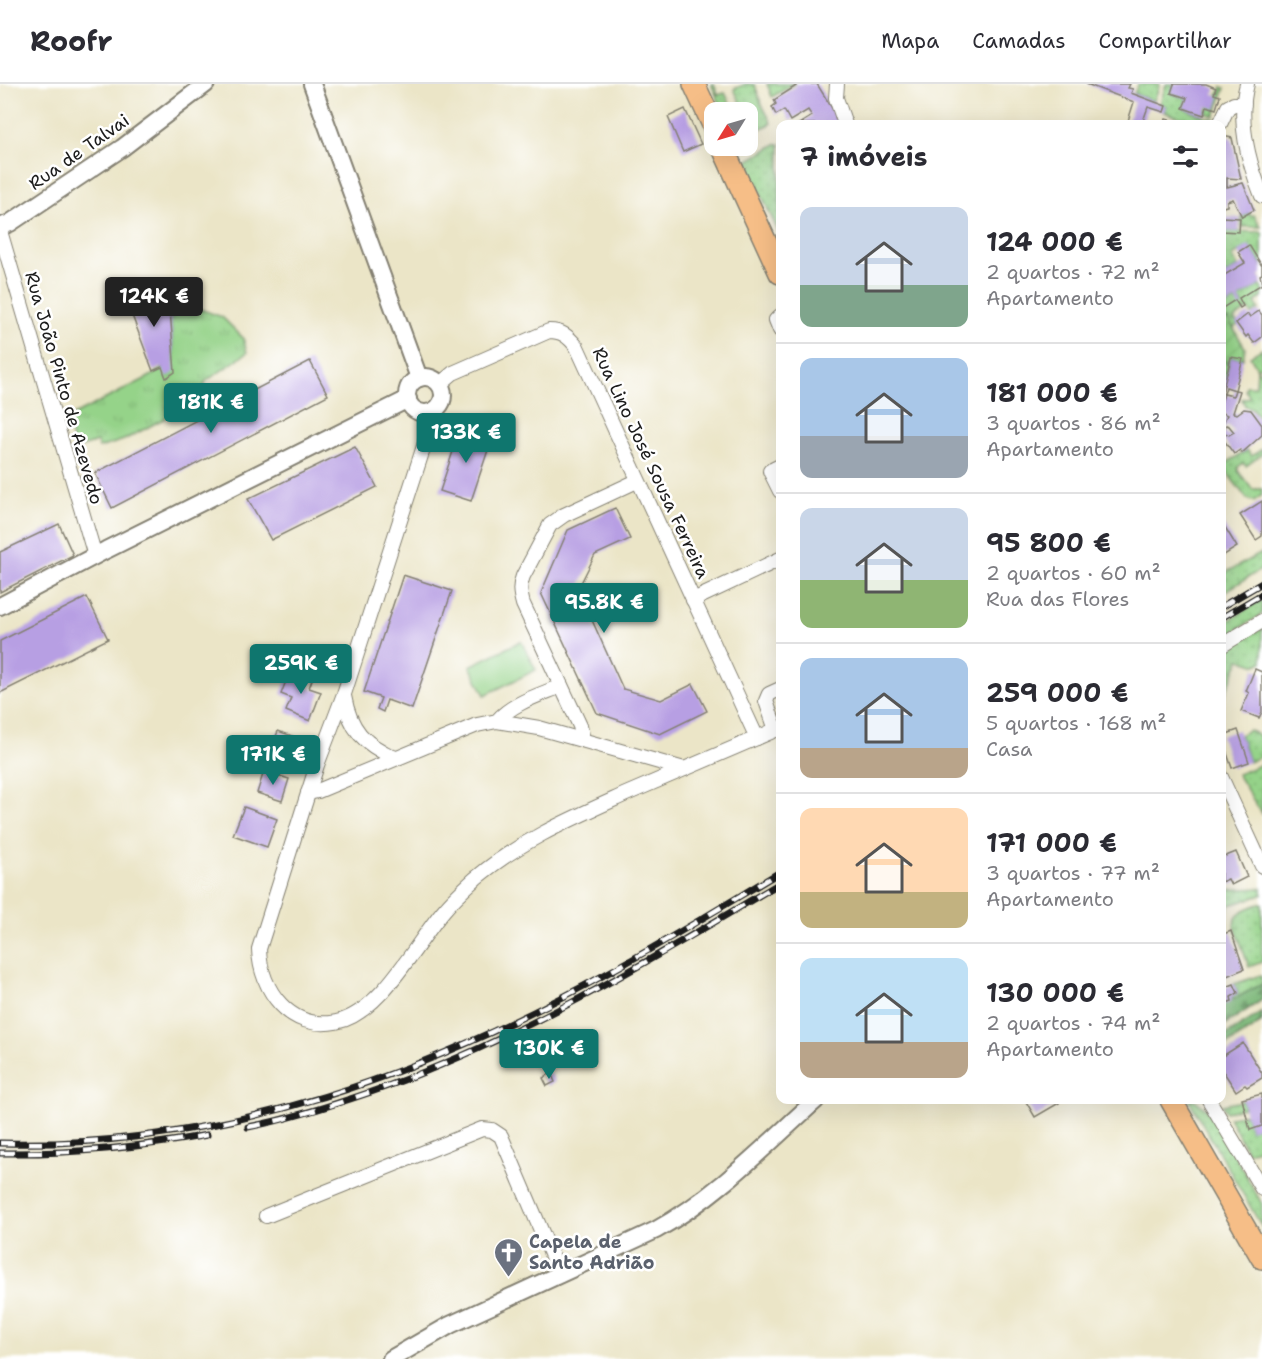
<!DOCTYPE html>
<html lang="pt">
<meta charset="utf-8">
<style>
:root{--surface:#fff;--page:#f2f2f3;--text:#2b2b33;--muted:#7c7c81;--line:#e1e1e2;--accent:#0f766e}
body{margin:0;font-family:"Shantell Sans",sans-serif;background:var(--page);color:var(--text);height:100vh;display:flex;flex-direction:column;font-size:22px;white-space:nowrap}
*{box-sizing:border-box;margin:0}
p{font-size:20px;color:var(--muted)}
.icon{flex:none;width:33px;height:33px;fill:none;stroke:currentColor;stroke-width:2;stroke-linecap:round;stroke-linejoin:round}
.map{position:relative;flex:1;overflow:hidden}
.details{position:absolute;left:776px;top:36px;width:450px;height:984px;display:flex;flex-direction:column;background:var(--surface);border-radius:12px;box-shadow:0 6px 24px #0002}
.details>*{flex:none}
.needle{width:39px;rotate:233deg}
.buttons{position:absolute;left:704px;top:18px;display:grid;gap:12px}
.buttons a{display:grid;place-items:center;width:54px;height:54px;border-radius:12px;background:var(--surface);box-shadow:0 6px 24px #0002;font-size:30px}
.price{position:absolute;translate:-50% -51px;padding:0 14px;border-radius:6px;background:var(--accent);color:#fff;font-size:20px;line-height:39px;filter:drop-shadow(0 2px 3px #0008)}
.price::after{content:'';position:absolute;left:50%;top:36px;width:18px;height:14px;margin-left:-9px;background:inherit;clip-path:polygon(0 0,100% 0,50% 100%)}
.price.selected{background:#222;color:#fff}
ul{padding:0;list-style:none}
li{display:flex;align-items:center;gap:18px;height:150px;padding:0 24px}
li+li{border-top:2px solid var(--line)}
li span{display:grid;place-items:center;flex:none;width:168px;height:120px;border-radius:12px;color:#555}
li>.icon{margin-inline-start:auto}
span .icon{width:72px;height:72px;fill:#fffc;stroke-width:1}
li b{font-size:26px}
h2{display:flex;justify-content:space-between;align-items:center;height:72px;padding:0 24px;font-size:26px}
header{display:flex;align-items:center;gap:36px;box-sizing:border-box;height:84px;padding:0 30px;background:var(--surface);border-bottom:2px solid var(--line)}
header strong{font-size:28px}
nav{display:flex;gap:33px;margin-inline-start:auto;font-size:21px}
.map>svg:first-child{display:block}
.grass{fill:url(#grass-dots);stroke:#587852;stroke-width:1.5}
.forest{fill:url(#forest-firs);stroke:#4a6848;stroke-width:1.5}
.park{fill:url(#park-tufts);stroke:#587852;stroke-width:1.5}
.garden{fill:url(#garden-furrows);stroke:#587852;stroke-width:1.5}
.pitch{fill:#95d389;stroke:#587852;stroke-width:1.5}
.building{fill:#b79fe3;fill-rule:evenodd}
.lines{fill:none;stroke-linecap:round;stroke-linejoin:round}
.minor-casing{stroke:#848072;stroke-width:16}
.tertiary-casing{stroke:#848072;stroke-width:20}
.primary-casing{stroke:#848072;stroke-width:24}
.minor{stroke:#fff;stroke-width:14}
.tertiary{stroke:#fff;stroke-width:16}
.primary{stroke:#f6be87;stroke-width:21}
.rail-casing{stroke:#1c1c1c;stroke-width:7}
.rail{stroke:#fff;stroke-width:4.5;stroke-dasharray:14;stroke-linecap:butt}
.labels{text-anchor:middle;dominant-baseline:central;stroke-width:5;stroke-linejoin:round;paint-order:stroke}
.street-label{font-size:18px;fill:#1c1c1c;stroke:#fff}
.worship-label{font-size:18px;font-weight:bold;fill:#5b616d;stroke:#fff;text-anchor:start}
</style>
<header>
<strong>Roofr</strong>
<nav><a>Mapa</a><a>Camadas</a><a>Compartilhar</a></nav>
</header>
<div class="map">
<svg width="1262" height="1275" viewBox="0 0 1262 1275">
<defs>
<pattern id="grass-dots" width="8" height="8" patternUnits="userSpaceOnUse" patternTransform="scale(1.5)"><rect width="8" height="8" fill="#95d389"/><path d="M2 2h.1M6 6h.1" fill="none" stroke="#80b576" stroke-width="1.8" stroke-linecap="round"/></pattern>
<pattern id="forest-firs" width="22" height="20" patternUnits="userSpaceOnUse" patternTransform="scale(1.5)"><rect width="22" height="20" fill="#78b575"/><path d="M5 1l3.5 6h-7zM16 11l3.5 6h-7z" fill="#62925f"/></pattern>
<pattern id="park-tufts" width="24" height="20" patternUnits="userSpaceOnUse" patternTransform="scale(1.5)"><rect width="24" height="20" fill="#95d389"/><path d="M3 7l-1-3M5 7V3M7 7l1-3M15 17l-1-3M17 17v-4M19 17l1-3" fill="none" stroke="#80b576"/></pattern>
<pattern id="garden-furrows" width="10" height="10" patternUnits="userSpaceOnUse" patternTransform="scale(1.5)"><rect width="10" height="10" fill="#95d389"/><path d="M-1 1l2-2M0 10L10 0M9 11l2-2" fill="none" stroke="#80b576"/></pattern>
</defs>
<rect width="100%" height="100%" fill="#fff"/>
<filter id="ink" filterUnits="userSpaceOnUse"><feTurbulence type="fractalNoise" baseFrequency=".0167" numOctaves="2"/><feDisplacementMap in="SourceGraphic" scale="12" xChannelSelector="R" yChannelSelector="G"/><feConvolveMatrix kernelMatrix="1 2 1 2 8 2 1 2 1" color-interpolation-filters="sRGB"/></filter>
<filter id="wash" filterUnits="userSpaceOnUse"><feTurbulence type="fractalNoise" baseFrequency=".008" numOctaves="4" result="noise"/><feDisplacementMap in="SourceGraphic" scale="24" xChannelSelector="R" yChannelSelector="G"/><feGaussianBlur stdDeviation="1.35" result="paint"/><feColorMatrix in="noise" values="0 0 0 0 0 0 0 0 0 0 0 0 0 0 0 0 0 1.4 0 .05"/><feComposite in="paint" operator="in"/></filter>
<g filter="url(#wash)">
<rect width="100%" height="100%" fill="#ebe5c7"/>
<g class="grass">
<path d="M711 0H714L718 11 725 9 734 28H724Z"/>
<path d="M746 0 755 1 761 19 770 36 771 40 757 46 751 41 747 28H745L734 5Z"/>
<path d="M767 0H794L772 13Z"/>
<path d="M1138 0H1160L1154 17 1134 10Z"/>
<path d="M1166 0H1174L1171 9 1187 14 1184 24 1205 33 1215 35 1213 40H1200L1164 28 1166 22 1160 20Z"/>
<path d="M1222 3 1225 4 1215 32 1206 29C1209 19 1218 13 1222 3Z"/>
<path d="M776 60H780V151L746 78Z"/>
<path d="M1249 129 1251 132 1254 131 1261 143H1242V133Z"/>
<path d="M1221 147 1262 148V182L1249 162 1232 172 1238 183 1221 193Z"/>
<path d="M1260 201 1262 206V214L1255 218 1259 225 1252 230 1248 225 1234 235 1238 241 1233 244 1228 235 1221 238V225L1235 216 1240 223 1243 221 1239 214Z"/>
<path d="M1262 265V281L1257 284 1262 292V338L1252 324 1245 322 1242 315 1250 313 1245 306 1246 302H1256L1257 284 1250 272Z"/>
<path d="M1221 276 1229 278 1223 305H1221Z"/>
<path d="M1262 365V370L1246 382 1243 379 1238 383V387L1252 405H1262V411L1254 417 1247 415 1222 382 1247 366 1252 372Z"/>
<path d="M1262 469V485L1221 510V491Z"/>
<path d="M1262 516V530L1221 556V541Z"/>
<path d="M1262 544V578L1257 581 1240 575 1225 610 1221 612V569Z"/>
<path d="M1249 646 1262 654V672L1249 678 1240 651Z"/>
<path d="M1262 680V730L1237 690Z"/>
<path d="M1262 804V811L1230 821 1225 830 1226 841 1221 843V806Z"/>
<path d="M1262 819V878L1249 883 1234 840C1237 826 1249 824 1262 819Z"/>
<path d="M1261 891 1262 900 1232 917 1231 913 1238 909 1234 900Z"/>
<path d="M1189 1016H1195L1206 1025 1215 1037 1262 1120V1143Z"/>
<path d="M1243 1017 1244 1024 1226 1028 1222 1021Z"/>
<path d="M1246 1030 1250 1045 1261 1043 1262 1064 1247 1068 1229 1033Z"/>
</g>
<g class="forest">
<path d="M1262 900V916L1221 943V922Z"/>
<path d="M1262 928V938L1221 965V954Z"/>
</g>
<path class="park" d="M169 214 222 233 243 254 247 269 205 298 203 314 124 356 99 364 97 358 75 365 66 335 149 293 174 277Z"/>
<path class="garden" d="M1228 235 1245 264 1243 275 1231 273 1229 278 1221 276V238Z"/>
<path class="pitch" d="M521 557 536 586 485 611 470 582Z"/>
<g id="blocks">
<g class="building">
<path d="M794 0H817L840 37 834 40H799L812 32 808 26 790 37 784 26 776 31 772 23 776 20 774 16 796 2Z"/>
<path d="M1086 0H1130L1128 4 1133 5 1131 9 1166 22 1164 28 1148 23 1142 40H1127L1134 18Z"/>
<path d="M1174 0H1206L1216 4 1214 10 1220 12 1216 25 1207 22 1204 31 1183 24 1187 14 1171 9Z"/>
<path d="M685 25 701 60 683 68 668 33Z"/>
<path d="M1166 35 1173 37 1172 40H1164Z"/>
<path d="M1222 52 1232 54 1241 95 1227 94V103L1243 99 1254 126 1242 133 1233 115 1227 117V122L1223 123 1221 128Z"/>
<path d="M1221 133 1240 134 1239 148 1221 147Z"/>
<path d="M1249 161 1262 182V190L1260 191 1262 200 1239 214 1243 222 1240 224 1235 216 1221 225V193L1245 179 1238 168Z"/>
<path d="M135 201 169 214 175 288 166 294 162 283 153 287 127 218 138 212Z"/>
<path d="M1259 227 1262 231V253L1254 259 1248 251 1246 253 1236 239 1248 230 1250 233Z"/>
<path d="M1231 273 1243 275 1235 306 1226 303 1224 310 1222 309Z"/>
<path d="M310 277 328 311 112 424 95 389Z"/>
<path d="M1235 306 1240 307 1233 329 1237 330 1244 325 1251 326 1262 341V351L1242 369 1240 366 1234 370 1223 355H1221V343L1227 331 1221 328V319L1224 310 1233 312ZM1226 341 1229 342 1234 348 1229 351 1223 348Z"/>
<path d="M461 343 492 354 471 417 440 407Z"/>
<path d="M355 363 377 403 271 456 248 415Z"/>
<path d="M1262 417V452L1256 456 1240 431Z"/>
<path d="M615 424 630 455 595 471 578 505 623 605 661 616 693 600 707 627 660 650 597 629 541 509 568 446Z"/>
<path d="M59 440 73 471 0 508V468Z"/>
<path d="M1223 440 1237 463 1221 473V442Z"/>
<path d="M403 491 452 507 412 625 387 616 383 628 377 625 381 614 364 608Z"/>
<path d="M87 513 108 555 0 609V557Z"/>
<path d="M291 584 313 593 309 604 321 608 310 637 286 627 291 614 281 610Z"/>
<path d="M1255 585 1262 588V628L1259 634 1241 627 1249 609 1246 607Z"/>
<path d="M1238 646 1249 678 1232 684 1221 652Z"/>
<path d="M278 647 306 657 299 679 270 669Z"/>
<path d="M264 687 289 695 282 717 257 709Z"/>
<path d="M244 723 277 735 267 763 233 751Z"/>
<path d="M1236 768 1247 793 1231 801 1228 795 1221 798V774Z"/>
<path d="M1231 847 1244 885 1222 894 1221 851Z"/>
<path d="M1234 900 1238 909 1231 913 1232 917 1224 920 1221 914V905Z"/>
<path d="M1243 959 1262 989V994L1247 1003 1245 1001 1236 1007 1221 984V973Z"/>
<path d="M551 989 555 998 547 1002 543 994Z"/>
<path d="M1262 1010V1042L1250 1046 1242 1015Z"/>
<path d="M1025 1016H1057L1059 1019 1035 1033Z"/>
</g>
</g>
</g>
<g filter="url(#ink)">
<use href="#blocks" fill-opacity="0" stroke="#848072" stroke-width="1.5"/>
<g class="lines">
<defs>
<g id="minor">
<path d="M837 0 836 14 845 40"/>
<path d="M1247 0C1237 37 1248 77 1262 112"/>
<path d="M1220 40 1228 23 1234 20H1244"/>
<path d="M0 147 95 472"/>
<path d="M780 232 776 236 780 246"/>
<path d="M440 300 453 289 549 247C562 247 568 252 577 263L757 654"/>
<path d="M427 329 428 343 425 359 344 610 317 681 259 865C260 907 291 947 336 938 380 930 416 859 444 826 454 814 465 804 476 794 521 756 573 734 626 710 677 688 728 666 780 644"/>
<path d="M780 382 770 387 780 407"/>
<path d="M693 516 780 475"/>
<path d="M1221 562 1262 537"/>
<path d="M344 612C350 646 364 660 395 674"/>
<path d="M497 637 539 644 684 685"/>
<path d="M776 646 766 617 769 610 780 605"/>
<path d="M583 656 580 642 523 520C520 509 519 502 523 492L550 441 564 431 637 397"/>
<path d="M1221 693 1262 782"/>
<path d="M308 709 318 707 477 641 497 637C512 619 540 611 561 602"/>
<path d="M1209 1016 1262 1105"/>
<path d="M266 1132 482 1045 492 1046 501 1052 560 1191"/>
</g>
<g id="tertiary">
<path d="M312 0 419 294"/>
<path d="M0 143 10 139 122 64 206 0"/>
<circle cx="425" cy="311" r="18"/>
<path d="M0 522 106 466 408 315"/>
<path d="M391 1275 450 1241 656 1146C716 1113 765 1062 816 1016"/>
</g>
<g id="primary">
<path d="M694 0 714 43"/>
<path d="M722 62 780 189"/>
<path d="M1171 1016 1262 1174"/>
</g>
</defs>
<use href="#minor" class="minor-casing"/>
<use href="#tertiary" class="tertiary-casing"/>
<use href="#primary" class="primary-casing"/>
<use href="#minor" class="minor"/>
<use href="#tertiary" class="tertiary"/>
<use href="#primary" class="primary"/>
<defs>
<g id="rail">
<path d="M1221 523 1262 499"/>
<path d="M1221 534 1262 510"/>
<path d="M248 1043C290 1035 330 1022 371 1008 516 957 648 878 780 799"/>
<path d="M0 1059C225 1065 431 989 624 880 676 851 728 819 780 788"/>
<path d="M0 1069C70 1070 138 1064 207 1051"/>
</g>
</defs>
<use href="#rail" class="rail-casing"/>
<use href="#rail" class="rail"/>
</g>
</g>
<defs>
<symbol id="church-pin" viewBox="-11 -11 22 30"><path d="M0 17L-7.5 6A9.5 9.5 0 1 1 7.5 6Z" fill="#6b7280" stroke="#fff"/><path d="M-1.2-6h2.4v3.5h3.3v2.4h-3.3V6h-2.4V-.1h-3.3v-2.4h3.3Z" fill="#fff"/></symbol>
</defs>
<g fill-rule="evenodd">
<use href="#church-pin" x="492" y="1152" width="33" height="45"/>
</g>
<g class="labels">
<g class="street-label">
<text transform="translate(79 68) rotate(-35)">Rua de Talvai</text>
<text transform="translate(64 304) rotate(74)">Rua João Pinto de Azevedo</text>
<text transform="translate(651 379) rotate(65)">Rua Lino José Sousa Ferreira</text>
</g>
<g class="worship-label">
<text x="529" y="1158">Capela de<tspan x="529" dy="21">Santo Adrião</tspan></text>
</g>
</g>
</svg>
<div class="buttons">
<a><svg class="needle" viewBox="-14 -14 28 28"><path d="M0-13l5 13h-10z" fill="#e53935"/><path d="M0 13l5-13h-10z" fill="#7c7c81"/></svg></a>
</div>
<b class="price selected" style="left:154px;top:244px">124K €</b>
<b class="price" style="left:211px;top:350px">181K €</b>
<b class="price" style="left:466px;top:380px">133K €</b>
<b class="price" style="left:604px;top:550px">95.8K €</b>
<b class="price" style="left:301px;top:611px">259K €</b>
<b class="price" style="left:273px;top:702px">171K €</b>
<b class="price" style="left:549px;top:996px">130K €</b>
<section class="details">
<h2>7 imóveis<svg class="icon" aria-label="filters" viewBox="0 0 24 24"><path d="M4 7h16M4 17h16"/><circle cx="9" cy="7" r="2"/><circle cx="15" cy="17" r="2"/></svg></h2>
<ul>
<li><span style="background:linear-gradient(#c9d6e8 65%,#7fa58c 0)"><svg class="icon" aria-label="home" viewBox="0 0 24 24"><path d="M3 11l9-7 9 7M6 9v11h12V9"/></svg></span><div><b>124 000 €</b><p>2 quartos · 72 m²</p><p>Apartamento</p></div></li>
<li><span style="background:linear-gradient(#a9c7e8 65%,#9aa5b1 0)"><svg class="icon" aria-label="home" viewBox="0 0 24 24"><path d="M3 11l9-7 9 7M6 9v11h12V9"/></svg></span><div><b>181 000 €</b><p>3 quartos · 86 m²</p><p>Apartamento</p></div></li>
<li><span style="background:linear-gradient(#c9d6e8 60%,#8fb573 0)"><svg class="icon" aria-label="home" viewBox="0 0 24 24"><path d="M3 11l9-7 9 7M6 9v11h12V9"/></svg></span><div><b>95 800 €</b><p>2 quartos · 60 m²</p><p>Rua das Flores</p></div></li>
<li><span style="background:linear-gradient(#a9c7e8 75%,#b9a48a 0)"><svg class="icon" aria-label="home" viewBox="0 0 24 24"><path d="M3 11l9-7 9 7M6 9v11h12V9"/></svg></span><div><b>259 000 €</b><p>5 quartos · 168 m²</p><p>Casa</p></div></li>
<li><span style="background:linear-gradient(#ffd9b3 70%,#c2b280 0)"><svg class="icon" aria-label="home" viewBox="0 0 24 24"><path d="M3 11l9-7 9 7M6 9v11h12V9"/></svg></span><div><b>171 000 €</b><p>3 quartos · 77 m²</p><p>Apartamento</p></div></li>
<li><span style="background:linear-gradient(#bfe0f5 70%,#b9a48a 0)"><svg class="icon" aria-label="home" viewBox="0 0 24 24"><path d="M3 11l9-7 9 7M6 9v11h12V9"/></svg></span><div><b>130 000 €</b><p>2 quartos · 74 m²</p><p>Apartamento</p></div></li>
</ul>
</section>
</div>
